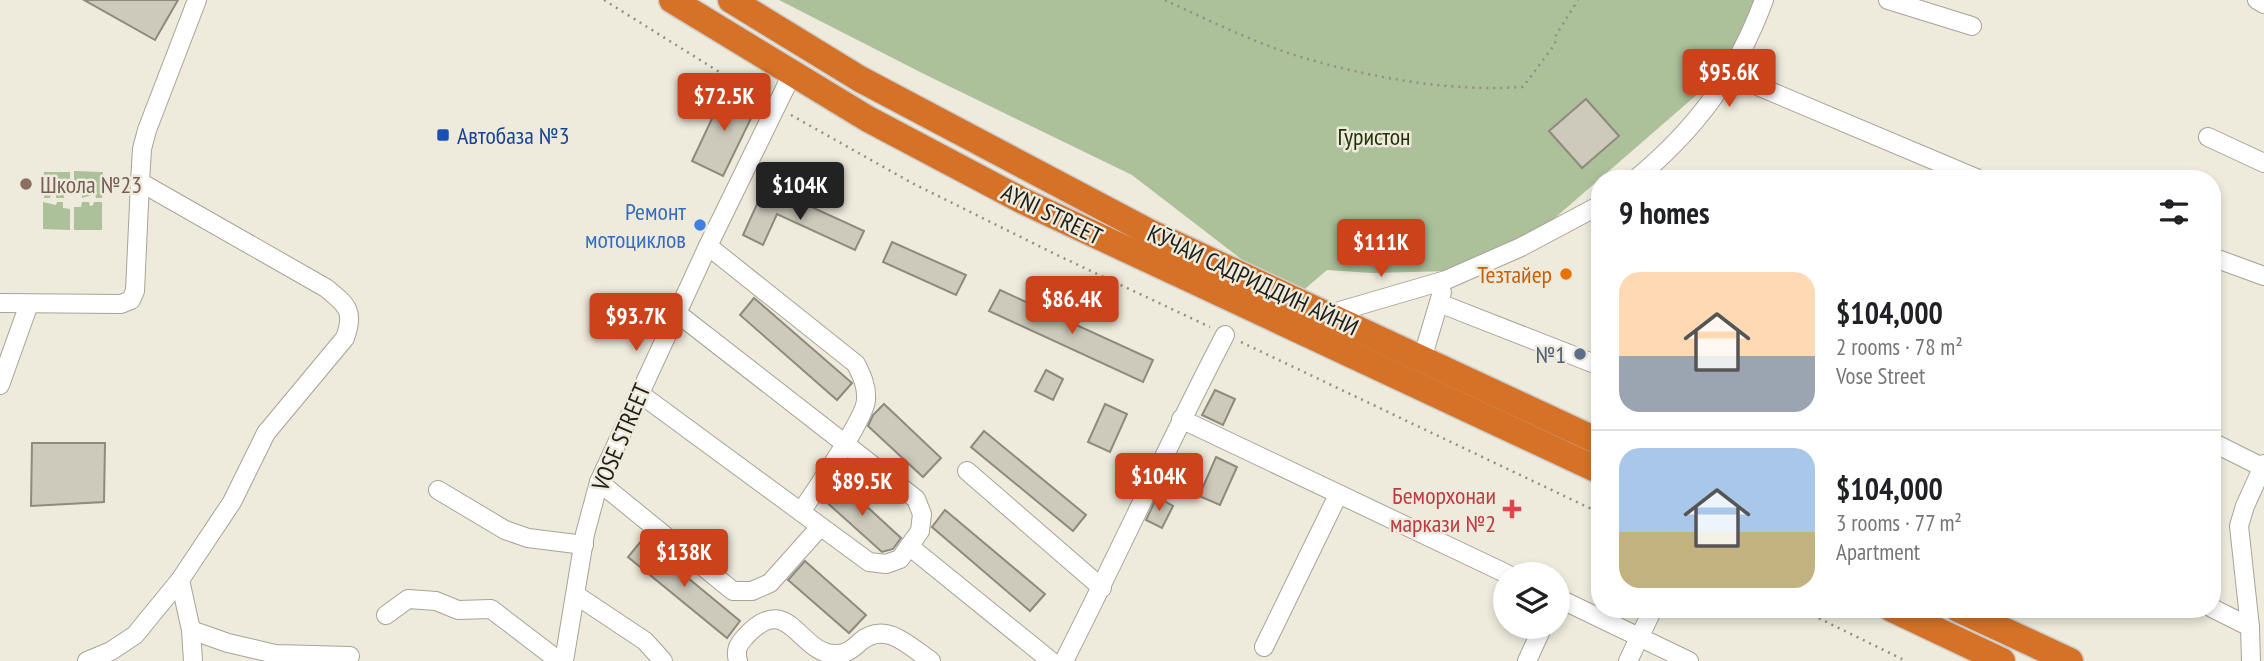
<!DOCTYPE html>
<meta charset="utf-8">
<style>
:root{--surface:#fff;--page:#f6f6f6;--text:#202124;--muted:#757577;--line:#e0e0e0;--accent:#cb421b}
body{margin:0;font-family:"PT Sans Narrow",sans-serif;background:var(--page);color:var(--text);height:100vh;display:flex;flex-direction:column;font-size:26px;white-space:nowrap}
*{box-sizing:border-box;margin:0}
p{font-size:23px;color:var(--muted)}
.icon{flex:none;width:38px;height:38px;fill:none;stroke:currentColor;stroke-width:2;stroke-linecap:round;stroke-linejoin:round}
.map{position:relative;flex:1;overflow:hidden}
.details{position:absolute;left:1591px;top:170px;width:630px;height:448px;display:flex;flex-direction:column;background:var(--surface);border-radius:28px;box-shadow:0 4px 10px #0003}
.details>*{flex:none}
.controls{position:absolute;left:1493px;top:562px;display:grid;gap:14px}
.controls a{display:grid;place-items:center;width:77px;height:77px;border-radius:50%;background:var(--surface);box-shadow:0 4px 10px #0003;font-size:35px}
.price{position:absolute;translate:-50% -60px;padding:0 16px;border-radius:7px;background:var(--accent);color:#fff;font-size:23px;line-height:46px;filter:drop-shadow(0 2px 4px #0008)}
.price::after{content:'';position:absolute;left:50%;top:42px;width:21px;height:16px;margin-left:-10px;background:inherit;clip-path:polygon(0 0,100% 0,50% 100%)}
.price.current{background:#222;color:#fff}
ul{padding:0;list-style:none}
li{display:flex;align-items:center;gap:21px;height:175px;padding:0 28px}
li+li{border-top:2px solid var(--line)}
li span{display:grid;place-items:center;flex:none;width:196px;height:140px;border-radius:21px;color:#555}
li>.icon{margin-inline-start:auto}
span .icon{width:84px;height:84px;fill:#fffc;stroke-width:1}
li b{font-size:30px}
h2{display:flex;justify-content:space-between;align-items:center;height:84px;padding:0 28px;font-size:30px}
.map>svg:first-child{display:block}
.green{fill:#acc09a}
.building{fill:#cdcabc;stroke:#8e8a7e;stroke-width:2}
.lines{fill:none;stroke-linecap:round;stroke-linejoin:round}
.minor-casing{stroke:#a7a396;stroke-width:20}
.highway-casing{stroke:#cecdcc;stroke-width:29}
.path{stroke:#928f85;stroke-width:2.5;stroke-dasharray:2 5;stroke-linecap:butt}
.minor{stroke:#fff;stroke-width:18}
.highway{stroke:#d57227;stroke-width:26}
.transit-dot{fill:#1a4fb4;stroke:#eeebdd;stroke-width:2.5}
.education-dot{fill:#8d6e63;stroke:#eeebdd;stroke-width:2.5}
.shop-dot{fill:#3f7fe0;stroke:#eeebdd;stroke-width:2.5}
.food-dot{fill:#e8710a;stroke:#eeebdd;stroke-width:2.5}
.service-dot{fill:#5c6f8a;stroke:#eeebdd;stroke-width:2.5}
.health-dot{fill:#e0444e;stroke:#eeebdd;stroke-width:2.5}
.labels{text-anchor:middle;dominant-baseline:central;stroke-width:5;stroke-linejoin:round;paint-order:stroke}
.transit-label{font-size:24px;fill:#164399;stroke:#eeebdd;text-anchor:start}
.park-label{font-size:24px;fill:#203405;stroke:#eeebdd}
.education-label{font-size:24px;fill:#785e54;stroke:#eeebdd;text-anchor:start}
.shop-label{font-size:24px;fill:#366cbe;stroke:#eeebdd;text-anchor:end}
.street-label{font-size:24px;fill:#1e1d18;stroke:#eeebdd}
.food-label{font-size:24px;fill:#c56008;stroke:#eeebdd;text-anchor:end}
.service-label{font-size:24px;fill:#4e5e75;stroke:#eeebdd;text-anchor:end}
.health-label{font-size:24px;fill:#be3a42;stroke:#eeebdd;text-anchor:end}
</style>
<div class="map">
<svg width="2264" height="661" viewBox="0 0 2264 661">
<rect width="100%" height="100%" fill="#eeebdd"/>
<g class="green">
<path d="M779 0H1765L1754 45 1495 270 1371 273 1327 270 1293 299 1132 175 924 74Z"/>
<path d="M74 171 103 172 102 198H96L95 194 82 198V192H74Z"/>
<path d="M44 172H70V190H64V198H56V194H51L50 198H44Z"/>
<path d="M43 202 56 205 57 202H63V208L70 209V230L43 229Z"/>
<path d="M82 202H89L90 206 93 205 94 202H102V230H74V207H81Z"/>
</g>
<g class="building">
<path d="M84 0H178L155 40Z"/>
<path d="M725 91 757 106 723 176 692 161Z"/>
<path d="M1586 99 1619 136 1582 168 1549 131Z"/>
<path d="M762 193 787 205 790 197 864 231 855 250 777 214 763 245 743 235Z"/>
<path d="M892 242 966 275 956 295 883 262Z"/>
<path d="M1000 290 1153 360 1143 382 989 311Z"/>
<path d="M754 298 852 383 837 400 740 315Z"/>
<path d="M1046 370 1063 379 1053 400 1035 391Z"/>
<path d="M1215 390 1235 399 1223 425 1202 415Z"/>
<path d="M884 404 941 458 923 477 868 426 873 415Z"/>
<path d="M1105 404 1127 414 1110 452 1088 442Z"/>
<path d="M984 431 1086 515 1073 531 971 447Z"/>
<path d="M32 443H105L104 502 31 506Z"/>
<path d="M1216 457 1237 467 1220 505 1199 496Z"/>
<path d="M838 480 901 538 893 549 882 552 823 499Z"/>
<path d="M1157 497 1173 506 1162 528 1146 520Z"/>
<path d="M945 510 1045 594 1030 611 932 527Z"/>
<path d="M642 540 740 621 727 638 628 557Z"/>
<path d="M805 561 866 615 849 633 788 580Z"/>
</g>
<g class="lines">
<defs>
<g id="minor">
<path d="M1888 0 1972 26"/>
<path d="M2257 0 2264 4"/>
<path d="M1729 74 1976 178"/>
<path d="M2208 137 2264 163"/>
<path d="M1637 178C1697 128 1736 75 1764 0"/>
<path d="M2212 257 2264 276"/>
<path d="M0 303 121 304 131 300 135 291 140 182"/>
<path d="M1439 303 1600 366"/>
<path d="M677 313 916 499 922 514 920 531 900 559 886 564 869 562 801 512C814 492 865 419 866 400 867 386 862 376 856 364L708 246"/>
<path d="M1326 315 1446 280 1521 247 1600 205"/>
<path d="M1422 359 1442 292"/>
<path d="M0 385 29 304"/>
<path d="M639 393 801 512"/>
<path d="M1181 419 1507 574"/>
<path d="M2212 442 2262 467"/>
<path d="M967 471 1102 588"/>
<path d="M599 482 733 591H752L770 583 820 527"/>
<path d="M438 490 505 530 528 538 584 545"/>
<path d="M909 546 1051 661"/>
<path d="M180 580 191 630 193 661"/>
<path d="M576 595 645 641 663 661"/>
<path d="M1558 598 1689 661"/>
<path d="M2212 608 2250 627"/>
<path d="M386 615 408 599 436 601 458 610 491 609 559 661"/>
<path d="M191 630 228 643 275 654 350 656"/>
<path d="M1264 647 1338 495"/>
<path d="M87 661 111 651 135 635 180 580 232 502 266 433 345 338C355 311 347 305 326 288L140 182 142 149 147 130 197 0"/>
<path d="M564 661 585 534 599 482 708 246 792 74"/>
<path d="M738 661C735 650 738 645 745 637 790 588 798 656 837 654 847 654 854 648 860 642 885 620 909 646 931 661"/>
<path d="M1064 661C1119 553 1169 442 1225 335"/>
<path d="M1527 661 1543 626"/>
<path d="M1628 661 1653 609"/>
<path d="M2251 661 2250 627 2239 526 2245 506 2264 464"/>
</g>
<g id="highway">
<path d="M672 0 868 119 1023 201 1600 471"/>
<path d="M731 0 860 79 1149 232 1600 442"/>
<path d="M1892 609 2002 661"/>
<path d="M1958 609 2070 661"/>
</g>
</defs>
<use href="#minor" class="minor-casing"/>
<use href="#highway" class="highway-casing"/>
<g class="path">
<path d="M604 0 761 98"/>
<path d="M1165 0C1210 21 1257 44 1304 58 1373 78 1451 92 1523 87L1555 44 1556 35 1578 0"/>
<path d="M791 115 912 183 1059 256 1210 327"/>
<path d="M1241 342 1600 513"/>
<path d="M1800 609 1906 661"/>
</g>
<use href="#minor" class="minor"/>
<use href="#highway" class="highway"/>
</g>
<rect class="transit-dot" x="436" y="128" width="14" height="14" rx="3.5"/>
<circle class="education-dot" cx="26" cy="184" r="7"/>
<circle class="shop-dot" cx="700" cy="225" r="7"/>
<circle class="food-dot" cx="1566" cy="274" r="7"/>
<circle class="service-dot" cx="1580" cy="354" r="7"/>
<path class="health-dot" d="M1508.5 498.5h7v7h7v7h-7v7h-7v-7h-7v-7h7z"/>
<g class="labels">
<g class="transit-label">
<text x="457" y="135">Автобаза №3</text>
</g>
<g class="park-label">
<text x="1374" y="136">Гуристон</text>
</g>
<g class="education-label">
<text x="40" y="184">Школа №23</text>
</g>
<g class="shop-label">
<text x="686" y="211">Ремонт<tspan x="686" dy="28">мотоциклов</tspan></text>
</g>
<g class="street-label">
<text transform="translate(1052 214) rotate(26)">AYNI STREET</text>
<text transform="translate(1253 280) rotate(25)">КӮЧАИ САДРИДДИН АЙНИ</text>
<text transform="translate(621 437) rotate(-67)">VOSE STREET</text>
</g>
<g class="food-label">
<text x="1552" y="274">Тезтайер</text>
</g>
<g class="service-label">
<text x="1566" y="354">№1</text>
</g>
<g class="health-label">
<text x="1496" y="495">Беморхонаи<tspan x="1496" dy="28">маркази №2</tspan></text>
</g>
</g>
</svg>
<div class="controls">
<a><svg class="icon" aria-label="layers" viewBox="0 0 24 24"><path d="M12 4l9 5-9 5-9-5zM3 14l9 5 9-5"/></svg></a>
</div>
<b class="price" style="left:1729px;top:109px">$95.6K</b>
<b class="price" style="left:724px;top:133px">$72.5K</b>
<b class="price current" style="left:800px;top:222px">$104K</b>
<b class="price" style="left:1381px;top:279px">$111K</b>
<b class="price" style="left:1072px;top:336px">$86.4K</b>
<b class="price" style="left:636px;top:353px">$93.7K</b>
<b class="price" style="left:1159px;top:513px">$104K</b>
<b class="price" style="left:862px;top:518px">$89.5K</b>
<b class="price" style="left:684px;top:589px">$138K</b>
<section class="details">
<h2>9 homes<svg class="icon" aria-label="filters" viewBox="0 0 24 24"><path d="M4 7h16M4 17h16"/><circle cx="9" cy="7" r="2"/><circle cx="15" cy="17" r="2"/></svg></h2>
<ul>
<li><span style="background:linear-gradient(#ffd9b3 60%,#9aa5b1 0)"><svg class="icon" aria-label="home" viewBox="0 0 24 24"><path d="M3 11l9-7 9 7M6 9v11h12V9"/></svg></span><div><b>$104,000</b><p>2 rooms · 78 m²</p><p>Vose Street</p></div></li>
<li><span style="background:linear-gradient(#a9c7e8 60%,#c2b280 0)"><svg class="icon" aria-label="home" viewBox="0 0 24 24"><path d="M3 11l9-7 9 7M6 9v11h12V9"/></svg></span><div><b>$104,000</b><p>3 rooms · 77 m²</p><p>Apartment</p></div></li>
</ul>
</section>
</div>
